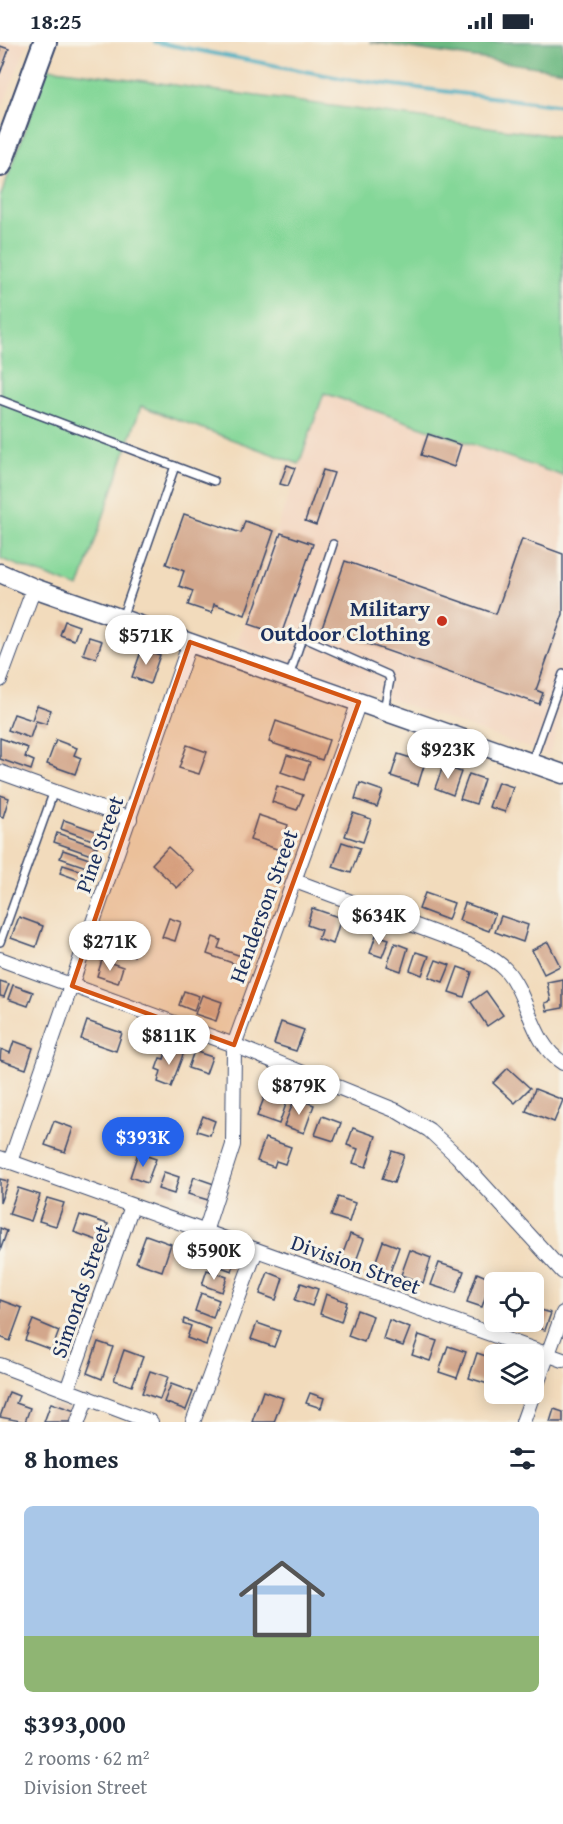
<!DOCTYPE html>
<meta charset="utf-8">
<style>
:root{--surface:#fff;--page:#f2f2f3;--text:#1f2937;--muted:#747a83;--accent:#2563eb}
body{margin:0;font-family:"Gentium Book Plus",serif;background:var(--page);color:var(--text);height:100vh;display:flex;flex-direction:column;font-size:22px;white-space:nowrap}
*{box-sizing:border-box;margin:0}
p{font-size:20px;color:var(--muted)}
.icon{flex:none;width:33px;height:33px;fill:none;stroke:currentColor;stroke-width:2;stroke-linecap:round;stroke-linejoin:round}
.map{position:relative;height:1380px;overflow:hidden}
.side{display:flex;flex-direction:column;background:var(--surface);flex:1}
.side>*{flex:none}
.buttons{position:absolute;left:484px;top:1230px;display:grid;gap:12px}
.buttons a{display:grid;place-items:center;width:60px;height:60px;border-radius:9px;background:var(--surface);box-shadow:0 3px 15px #0003;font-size:30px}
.price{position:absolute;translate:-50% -51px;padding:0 14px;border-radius:21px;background:#fff;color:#222;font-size:20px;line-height:39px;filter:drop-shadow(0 2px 3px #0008)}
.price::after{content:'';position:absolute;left:50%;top:36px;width:18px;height:14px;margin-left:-9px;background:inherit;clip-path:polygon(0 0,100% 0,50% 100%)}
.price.on{background:var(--accent);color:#fff}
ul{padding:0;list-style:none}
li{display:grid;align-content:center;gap:12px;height:318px;padding:0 24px}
li span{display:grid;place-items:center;height:186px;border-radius:9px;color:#555}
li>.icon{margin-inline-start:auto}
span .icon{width:108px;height:108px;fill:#fffc;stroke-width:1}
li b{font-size:26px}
h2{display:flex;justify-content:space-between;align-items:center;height:72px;padding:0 24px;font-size:26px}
.status{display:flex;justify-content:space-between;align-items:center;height:42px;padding:0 30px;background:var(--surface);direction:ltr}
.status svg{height:16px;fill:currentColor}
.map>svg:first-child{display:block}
.built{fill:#f3d4be}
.green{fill:#84d798;stroke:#50837b;stroke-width:1.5}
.forest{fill:#6bb880;stroke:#43746f;stroke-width:1.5}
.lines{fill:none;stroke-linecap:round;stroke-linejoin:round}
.stream{stroke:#3da9bd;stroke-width:4}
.building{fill:#d3a78c}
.service-casing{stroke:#3b496c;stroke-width:10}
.minor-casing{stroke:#3b496c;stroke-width:16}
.tertiary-casing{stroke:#3b496c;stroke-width:21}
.primary-casing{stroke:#3b496c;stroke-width:26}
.service{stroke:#fff;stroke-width:7}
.minor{stroke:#fff;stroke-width:14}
.tertiary{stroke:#fff;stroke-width:18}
.primary{stroke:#fff;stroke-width:22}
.marked{fill:#d45514;fill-opacity:0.2;stroke:#d45514;stroke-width:4.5;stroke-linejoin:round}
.poi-dot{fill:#c8321e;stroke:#f7f3e8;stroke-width:2}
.labels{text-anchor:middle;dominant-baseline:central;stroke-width:6;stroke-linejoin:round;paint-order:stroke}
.poi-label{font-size:22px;font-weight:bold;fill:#1b2f5e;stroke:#f7f3e8;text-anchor:end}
.street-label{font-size:22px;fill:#1b2f5e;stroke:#f7f3e8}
</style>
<div class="status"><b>18:25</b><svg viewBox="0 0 49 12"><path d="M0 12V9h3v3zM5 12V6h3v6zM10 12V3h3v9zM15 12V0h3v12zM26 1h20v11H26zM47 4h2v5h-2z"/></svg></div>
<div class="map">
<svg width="563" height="1380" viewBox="0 0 563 1380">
<rect width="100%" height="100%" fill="#f7f3e8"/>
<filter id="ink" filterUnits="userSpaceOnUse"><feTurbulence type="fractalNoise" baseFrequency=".0167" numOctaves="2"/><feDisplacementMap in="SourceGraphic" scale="12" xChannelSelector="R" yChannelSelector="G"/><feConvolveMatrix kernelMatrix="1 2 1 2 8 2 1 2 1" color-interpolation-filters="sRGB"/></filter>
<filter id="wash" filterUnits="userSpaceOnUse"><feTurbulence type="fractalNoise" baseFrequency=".008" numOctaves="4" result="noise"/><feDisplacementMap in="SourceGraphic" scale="24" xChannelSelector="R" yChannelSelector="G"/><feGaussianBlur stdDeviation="1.35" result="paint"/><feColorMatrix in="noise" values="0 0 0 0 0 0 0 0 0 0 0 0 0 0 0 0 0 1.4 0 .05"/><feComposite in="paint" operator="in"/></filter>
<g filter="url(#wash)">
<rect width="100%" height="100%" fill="#f2dbbc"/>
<g class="built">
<path d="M0 0H28L0 71Z"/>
<path d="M324 351 563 434V672L549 713 236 604Z"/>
</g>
<path class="green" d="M48 26 563 95V434L324 351 299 422 141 364 79 546 1 517 0 156Z"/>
<path class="forest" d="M369 0H563V29Z"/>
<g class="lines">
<path class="stream" d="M155 0 345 37 563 64"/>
</g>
<g id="blocks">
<g class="building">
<path d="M0 4 9 7 0 32Z"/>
<path d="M428 392 461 403 454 425 421 413Z"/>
<path d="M287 423 295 426 288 444 280 442Z"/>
<path d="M323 428 334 431 316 483 305 479Z"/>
<path d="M184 472 241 491 245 479 274 489 245 573 214 562 212 571 188 563 193 549 179 544 184 529 166 522Z"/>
<path d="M281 491 313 502 281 593 249 582Z"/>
<path d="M522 497 563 512V572L536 648 543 651 539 662 322 586 345 519 496 572Z"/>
<path d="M65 579 79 584 74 598 60 593Z"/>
<path d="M89 595 102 599 96 616 83 612Z"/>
<path d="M142 607 160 613 150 642 132 635Z"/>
<path d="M37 663 51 668 46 682 36 679 30 696 8 688 14 672 32 678Z"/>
<path d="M276 679 329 698 322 718 269 700Z"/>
<path d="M0 696 28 706 25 715 34 719 31 728 0 717Z"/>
<path d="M56 698 77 706 74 713 81 716 75 732 47 722Z"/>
<path d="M187 703 207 710 199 732 179 726Z"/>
<path d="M416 711 427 714 418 743 391 734 398 712 414 717Z"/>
<path d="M287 713 310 720 304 738 281 730Z"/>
<path d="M443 724 461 730 453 753 435 746Z"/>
<path d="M469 732 484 737 476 762 460 757Z"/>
<path d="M498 740 513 745 505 770 489 765Z"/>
<path d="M360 741 383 749 377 765 355 757Z"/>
<path d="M277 744 303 753 297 768 272 760Z"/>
<path d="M0 753 9 756 3 775 0 774Z"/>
<path d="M353 771 371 777 363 800 345 794Z"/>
<path d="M258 773 288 783 280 808 250 798Z"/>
<path d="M64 778 104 792 101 801 61 787Z"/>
<path d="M57 791 97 805 94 814 54 800Z"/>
<path d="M342 800 360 806 351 831 333 825Z"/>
<path d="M168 805 194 829 177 846 152 822Z"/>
<path d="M63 808 92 818 89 826 60 816Z"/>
<path d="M63 823 88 831 85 840 60 831Z"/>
<path d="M425 851 454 861 448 878 419 867Z"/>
<path d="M465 861 495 872 489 889 459 878Z"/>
<path d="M312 866 341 876 333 902 318 897 321 888 307 883Z"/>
<path d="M501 874 528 883 523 900 495 890Z"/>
<path d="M19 875 43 884 36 905 11 896Z"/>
<path d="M169 876 181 880 175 899 162 895Z"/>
<path d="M114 887 140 897 134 914 108 904Z"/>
<path d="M376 893 389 897 382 915 370 911Z"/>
<path d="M213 895 221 898 218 906 241 914 238 923 207 912Z"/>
<path d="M548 900 560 924 544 932 532 908Z"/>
<path d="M395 901 408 906 401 929 387 924Z"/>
<path d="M416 910 429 914 422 933 410 928Z"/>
<path d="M102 918 123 925 118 941 97 934Z"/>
<path d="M436 918 450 923 443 940 429 935Z"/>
<path d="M458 925 472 930 464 955 449 950Z"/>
<path d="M563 937V966L547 969 545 961 551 959 547 940Z"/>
<path d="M0 939 9 942 4 955 0 954Z"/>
<path d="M13 943 33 950 28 964 8 957Z"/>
<path d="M184 949 199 954 194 969 179 963Z"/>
<path d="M486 949 503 973 487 984 471 960Z"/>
<path d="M202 953 222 960 216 979 195 972Z"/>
<path d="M87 979 122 991 116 1009 81 997Z"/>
<path d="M281 980 304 988 296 1009 274 1002Z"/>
<path d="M14 999 33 1006 26 1027 0 1018 1 1007 10 1011Z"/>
<path d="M168 1004 184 1010 171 1045 158 1040 161 1029 156 1027 160 1016 164 1017Z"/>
<path d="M194 1009 212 1015 206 1032 188 1026Z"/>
<path d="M508 1026 530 1046 515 1061 493 1041Z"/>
<path d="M268 1046 289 1054 279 1082 257 1074Z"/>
<path d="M535 1047 563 1058 554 1080 526 1069Z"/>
<path d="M295 1056 314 1063 304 1091 284 1084Z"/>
<path d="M203 1074 215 1079 210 1093 197 1089Z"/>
<path d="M322 1074 341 1081 334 1099 315 1093Z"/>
<path d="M54 1079 73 1086 65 1110 45 1103Z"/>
<path d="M353 1086 376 1094 366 1125 353 1121 358 1107 347 1103Z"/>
<path d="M265 1096 291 1105 285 1122 276 1119 274 1125 257 1119Z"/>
<path d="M392 1109 404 1113 394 1141 382 1137Z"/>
<path d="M138 1111 156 1117 147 1141 130 1135Z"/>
<path d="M164 1130 179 1135 174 1152 158 1147Z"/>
<path d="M194 1135 214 1142 208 1158 188 1152Z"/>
<path d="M0 1137 8 1139 0 1161Z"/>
<path d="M18 1146 40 1153 31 1179 9 1172Z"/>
<path d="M338 1155 355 1161 349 1180 331 1174Z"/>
<path d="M47 1156 64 1161 56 1184 39 1179Z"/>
<path d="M80 1173 108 1182 102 1200 74 1190Z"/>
<path d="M0 1186 7 1189 0 1209Z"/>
<path d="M350 1192 364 1197 356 1219 342 1214Z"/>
<path d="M146 1193 171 1202 162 1229 136 1220Z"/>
<path d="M383 1199 399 1205 389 1233 373 1227Z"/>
<path d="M211 1207 236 1216 232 1229 207 1220Z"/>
<path d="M410 1208 431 1216 423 1241 401 1233Z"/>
<path d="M439 1221 464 1229 456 1251 431 1243Z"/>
<path d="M207 1228 227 1235 222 1250 202 1243Z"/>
<path d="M268 1230 283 1236 276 1258 260 1252Z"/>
<path d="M477 1231 491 1237 482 1265 467 1260Z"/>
<path d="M301 1241 318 1247 312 1264 295 1258Z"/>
<path d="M201 1251 219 1258 213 1276 195 1269Z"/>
<path d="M326 1252 347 1260 341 1280 320 1272Z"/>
<path d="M0 1258 22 1266 10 1299 0 1295Z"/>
<path d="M534 1266 551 1271 545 1288 522 1280H534Z"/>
<path d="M357 1268 373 1274 364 1300 348 1294Z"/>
<path d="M184 1277 211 1287 206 1303 187 1296 191 1284 183 1281Z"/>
<path d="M33 1278 59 1289 52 1308 25 1298Z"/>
<path d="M389 1278 410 1286 403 1304 383 1297Z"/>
<path d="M257 1281 280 1289 274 1305 251 1297Z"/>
<path d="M419 1293 437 1299 430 1319 412 1313Z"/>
<path d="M98 1300 113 1305 102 1337 87 1331Z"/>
<path d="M448 1304 466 1310 457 1336 439 1330Z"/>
<path d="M124 1308 143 1315 132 1344 114 1338Z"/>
<path d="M477 1311 495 1317 488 1342 469 1336Z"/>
<path d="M150 1329 168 1335 160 1357 142 1351Z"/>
<path d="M171 1342 193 1350 186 1368 164 1360Z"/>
<path d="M263 1349 283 1356 274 1380H252Z"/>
<path d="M9 1350 19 1354 16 1361 30 1366 25 1380 0 1375Z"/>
<path d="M310 1351 324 1356 321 1366 306 1361Z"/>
<path d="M499 1352H519L516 1360Z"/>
<path d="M51 1361 75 1369 71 1380H44Z"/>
<path d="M554 1367 563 1370V1380H550Z"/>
</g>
</g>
</g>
<g filter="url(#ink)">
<use href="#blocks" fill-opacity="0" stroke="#3b496c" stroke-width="1.5"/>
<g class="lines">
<defs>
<g id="service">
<path d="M0 358 214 439"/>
<path d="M122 576 175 424"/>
<path d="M302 595 388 633 390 638 384 667"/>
<path d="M289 635 333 502"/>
<path d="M532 719 563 632"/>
<path d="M0 900 54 749"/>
</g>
<g id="minor">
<path d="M0 638 34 546"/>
<path d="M0 730 130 777"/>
<path d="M295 839 470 904C482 911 496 917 505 927 529 953 531 1002 563 1021"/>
<path d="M0 917 234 1003 397 1069 429 1088 457 1114 563 1230"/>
<path d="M0 1116 563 1318"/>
<path d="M10 1120 190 600"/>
<path d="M205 1190 233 1103 234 1003 359 660"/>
<path d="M0 1323 151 1380"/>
<path d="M67 1348 132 1164"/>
<path d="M534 1350 563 1271"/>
<path d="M78 1380 87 1355"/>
<path d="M193 1380 256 1208"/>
<path d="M523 1380 533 1352"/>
</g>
<path id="tertiary" d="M0 531 34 546 563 732"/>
<path id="primary" d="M0 123 45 0"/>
</defs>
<use href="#service" class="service-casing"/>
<use href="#minor" class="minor-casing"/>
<use href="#tertiary" class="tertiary-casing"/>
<use href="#primary" class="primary-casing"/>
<use href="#service" class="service"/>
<use href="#minor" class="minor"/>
<use href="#tertiary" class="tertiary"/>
<use href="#primary" class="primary"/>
</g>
</g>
<path class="marked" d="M190 600 359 660 234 1003 72 944Z"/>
<circle class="poi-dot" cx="442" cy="579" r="6"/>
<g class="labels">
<g class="poi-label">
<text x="430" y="566">Military<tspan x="430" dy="25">Outdoor Clothing</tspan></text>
</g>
<g class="street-label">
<text transform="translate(99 802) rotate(-70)">Pine Street</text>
<text transform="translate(263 864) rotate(-70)">Henderson Street</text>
<text transform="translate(356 1222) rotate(20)">Division Street</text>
<text transform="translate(80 1249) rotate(-71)">Simonds Street</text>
</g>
</g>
</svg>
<div class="buttons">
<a><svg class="icon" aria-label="locate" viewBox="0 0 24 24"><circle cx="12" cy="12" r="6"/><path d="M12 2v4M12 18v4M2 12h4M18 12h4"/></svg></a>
<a><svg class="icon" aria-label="layers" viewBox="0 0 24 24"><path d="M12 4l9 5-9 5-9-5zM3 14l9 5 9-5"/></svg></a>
</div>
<b class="price" style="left:146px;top:624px">$571K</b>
<b class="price" style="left:448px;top:738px">$923K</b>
<b class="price" style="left:379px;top:904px">$634K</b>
<b class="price" style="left:110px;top:930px">$271K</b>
<b class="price" style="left:169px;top:1024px">$811K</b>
<b class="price" style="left:299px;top:1074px">$879K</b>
<b class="price on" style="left:143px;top:1126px">$393K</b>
<b class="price" style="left:214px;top:1239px">$590K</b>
</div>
<section class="side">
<h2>8 homes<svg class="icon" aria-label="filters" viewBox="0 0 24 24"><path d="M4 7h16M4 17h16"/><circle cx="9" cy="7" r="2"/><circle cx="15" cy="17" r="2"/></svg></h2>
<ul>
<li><span style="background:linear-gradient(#a9c7e8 70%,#8fb573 0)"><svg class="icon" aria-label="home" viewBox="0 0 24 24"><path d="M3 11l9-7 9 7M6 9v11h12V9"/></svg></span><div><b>$393,000</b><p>2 rooms · 62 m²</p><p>Division Street</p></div></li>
</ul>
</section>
